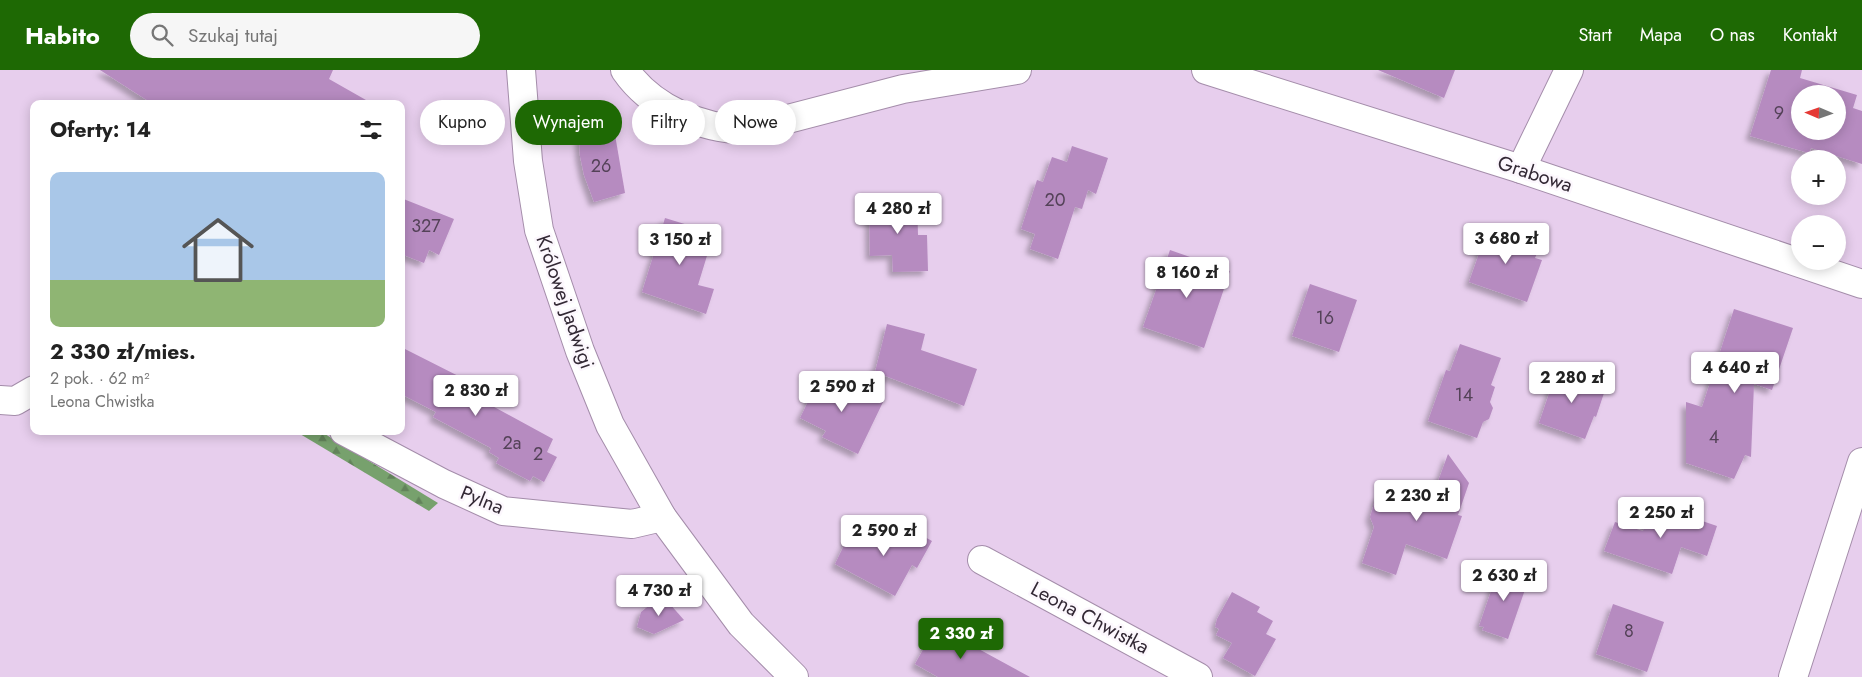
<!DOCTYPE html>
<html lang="pl">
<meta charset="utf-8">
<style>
:root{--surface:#fff;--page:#f6f6f6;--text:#222;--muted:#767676;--accent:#1e6904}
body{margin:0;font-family:Jost,sans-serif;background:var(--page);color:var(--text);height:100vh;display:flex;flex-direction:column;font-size:19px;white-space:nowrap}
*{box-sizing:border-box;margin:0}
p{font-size:16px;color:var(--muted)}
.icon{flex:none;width:28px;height:28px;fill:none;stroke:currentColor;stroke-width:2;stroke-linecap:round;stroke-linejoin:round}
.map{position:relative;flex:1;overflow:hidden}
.panel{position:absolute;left:30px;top:30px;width:375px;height:335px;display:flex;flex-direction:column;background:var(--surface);border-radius:10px;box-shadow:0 2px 12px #0003}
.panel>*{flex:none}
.top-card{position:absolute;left:420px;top:30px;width:475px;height:45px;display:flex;gap:10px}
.needle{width:32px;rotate:272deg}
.tools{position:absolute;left:1791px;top:15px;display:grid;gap:10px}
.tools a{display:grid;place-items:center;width:55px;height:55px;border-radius:50%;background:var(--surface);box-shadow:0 2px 12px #0003;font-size:25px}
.price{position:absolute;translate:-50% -42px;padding:0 11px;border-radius:5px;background:#fff;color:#222;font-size:16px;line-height:32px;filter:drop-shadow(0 1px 2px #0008)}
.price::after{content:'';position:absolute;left:50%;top:30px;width:15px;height:11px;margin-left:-8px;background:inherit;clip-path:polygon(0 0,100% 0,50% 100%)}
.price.current{background:var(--accent);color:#fff}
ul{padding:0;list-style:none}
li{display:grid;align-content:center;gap:10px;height:265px;padding:0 20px}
li span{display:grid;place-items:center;height:155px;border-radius:10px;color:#555}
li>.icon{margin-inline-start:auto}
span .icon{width:90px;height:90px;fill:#fffc;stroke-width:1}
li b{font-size:21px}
h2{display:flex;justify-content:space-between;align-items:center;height:60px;padding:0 20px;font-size:21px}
.chip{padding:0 18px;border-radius:22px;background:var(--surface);box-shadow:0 2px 12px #0003;font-size:18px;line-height:45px}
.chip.current{background:var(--accent);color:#fff}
header{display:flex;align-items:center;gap:30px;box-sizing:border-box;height:70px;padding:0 25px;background:var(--accent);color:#fff}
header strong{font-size:24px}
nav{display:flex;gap:28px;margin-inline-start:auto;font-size:18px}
.search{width:350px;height:45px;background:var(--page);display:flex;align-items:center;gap:12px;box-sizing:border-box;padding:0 18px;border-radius:28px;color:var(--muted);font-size:19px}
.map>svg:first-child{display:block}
.forest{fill:url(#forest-firs)}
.building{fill:#b68bc0;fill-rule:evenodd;filter:url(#shadow)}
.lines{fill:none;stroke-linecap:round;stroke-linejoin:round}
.minor-casing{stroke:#a48daa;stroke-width:30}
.tertiary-casing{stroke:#a48daa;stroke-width:30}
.minor{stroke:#fff;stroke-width:28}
.tertiary{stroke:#fff;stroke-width:28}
.labels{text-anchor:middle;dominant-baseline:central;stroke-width:5;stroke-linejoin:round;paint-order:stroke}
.number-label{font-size:18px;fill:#544258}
.street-label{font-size:20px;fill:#332935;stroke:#fcf7fd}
</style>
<header>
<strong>Habito</strong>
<div class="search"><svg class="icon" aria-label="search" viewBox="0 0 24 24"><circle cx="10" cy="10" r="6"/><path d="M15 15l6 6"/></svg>Szukaj tutaj</div>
<nav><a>Start</a><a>Mapa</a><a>O nas</a><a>Kontakt</a></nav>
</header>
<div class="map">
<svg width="1862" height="607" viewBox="0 0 1862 607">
<defs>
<pattern id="forest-firs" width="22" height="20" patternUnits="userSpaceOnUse" patternTransform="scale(1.25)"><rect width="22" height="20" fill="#77a16d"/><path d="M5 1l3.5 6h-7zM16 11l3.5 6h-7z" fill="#62835a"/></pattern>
<filter id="shadow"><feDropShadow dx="-4.5" dy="4.5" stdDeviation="2.5" flood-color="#0004"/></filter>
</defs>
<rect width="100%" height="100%" fill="#e7ceed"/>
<path class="forest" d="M295 361H320L438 433 429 441Z"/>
<g class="building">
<path d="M100 0H333L329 9 373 34H153Z"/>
<path d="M1378 0H1455L1444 28Z"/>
<path d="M1771 0H1802L1800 8 1857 25 1853 38 1862 41V94L1811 78 1809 83 1750 66ZM1800 24H1838V61H1800Z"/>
<path d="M581 45 613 53 625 123 594 132 584 105 580 86 579 64Z"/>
<path d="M1072 76 1108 88 1096 124 1088 120 1082 139 1075 137 1058 189 1030 179 1035 164 1021 159 1037 110 1043 112 1052 87 1067 92Z"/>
<path d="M401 128 454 149 439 185 429 180 424 193 401 184Z"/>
<path d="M917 130 918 165H927L928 201 893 202 892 185 870 186 869 132Z"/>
<path d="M665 148 714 163 698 215 714 219 706 244 642 222Z"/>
<path d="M1489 155 1522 167 1525 176 1538 181 1535 188 1542 190 1527 232 1469 212Z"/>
<path d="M1170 180 1230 201 1204 278 1143 257Z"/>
<path d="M1310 214 1357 230 1339 282 1292 266Z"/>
<path d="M1734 239 1793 258 1772 320 1754 314 1751 387 1745 385 1734 409 1686 393V332L1702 337Z"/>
<path d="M887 254 925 264 921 280 977 299 964 336 875 302Z"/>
<path d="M1460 274 1501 288 1491 315 1495 317 1490 332 1493 338 1489 349 1483 352 1477 368 1428 351 1446 300 1450 301Z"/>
<path d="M401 277 490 322 485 332 553 369 547 382 557 387 544 412 533 406 530 411 496 393 499 388 489 382 491 378 433 347 436 342 401 324Z"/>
<path d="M1557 300 1606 317 1596 347 1594 346 1585 369 1539 353Z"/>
<path d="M822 303 883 332 858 384 822 367 826 361 800 348Z"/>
<path d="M1448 384 1469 413 1458 445 1462 446 1447 489 1406 474 1396 505 1362 493 1374 457 1370 447 1376 427 1387 421 1429 436Z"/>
<path d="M1652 434 1717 456 1707 486 1681 477 1672 504 1604 481 1615 452 1643 461Z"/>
<path d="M894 450 932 471 917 498 912 495 895 526 835 494 851 461 880 476Z"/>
<path d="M1500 495 1530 505 1508 569 1482 560 1484 557 1479 556Z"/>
<path d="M1232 522 1260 537 1257 542 1273 551 1266 564 1276 569 1255 606 1223 588 1232 573 1216 565 1219 559 1215 557 1217 549Z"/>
<path d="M662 525 684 550 654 564 637 557 641 542Z"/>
<path d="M1613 534 1664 552 1647 602 1596 584Z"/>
<path d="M935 558 952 568 953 565 1030 607H938L915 594Z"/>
</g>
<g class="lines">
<defs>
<g id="minor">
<path d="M625 0C652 39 700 58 746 60L903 19 1017 0"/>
<path d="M1206 0 1521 99 1862 214"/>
<path d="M1521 99 1569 0"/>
<path d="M0 330 15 331 34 320"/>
<path d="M344 361 444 414 503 441 632 454 662 447"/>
<path d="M982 490 1198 607"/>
<path d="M1793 607 1862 392"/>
</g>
<path id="tertiary" d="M521 0 528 91 539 160 580 281 610 355 662 447 741 554 794 607"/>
</defs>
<use href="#minor" class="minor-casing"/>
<use href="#tertiary" class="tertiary-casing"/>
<use href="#minor" class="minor"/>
<use href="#tertiary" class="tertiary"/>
</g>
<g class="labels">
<g class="number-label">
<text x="1779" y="43">9</text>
<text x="601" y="96">26</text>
<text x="1055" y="130">20</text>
<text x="426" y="156">327</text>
<text x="1325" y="248">16</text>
<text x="1464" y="325">14</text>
<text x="1714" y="367">4</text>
<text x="512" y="373">2a</text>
<text x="538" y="384">2</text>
<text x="1629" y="561">8</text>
</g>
<g class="street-label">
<text transform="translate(1535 104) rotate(18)">Grabowa</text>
<text transform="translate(565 232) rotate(71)">Królowej Jadwigi</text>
<text transform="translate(482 430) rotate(22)">Pylna</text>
<text transform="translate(1090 548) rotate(28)">Leona Chwistka</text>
</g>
</g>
</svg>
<div class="tools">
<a><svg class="needle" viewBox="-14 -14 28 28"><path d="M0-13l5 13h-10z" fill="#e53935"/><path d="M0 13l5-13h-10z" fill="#767676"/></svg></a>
<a>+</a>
<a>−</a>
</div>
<b class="price" style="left:898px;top:165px">4 280 zł</b>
<b class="price" style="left:1506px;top:195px">3 680 zł</b>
<b class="price" style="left:680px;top:196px">3 150 zł</b>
<b class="price" style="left:1187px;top:229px">8 160 zł</b>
<b class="price" style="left:1735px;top:324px">4 640 zł</b>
<b class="price" style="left:1572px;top:334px">2 280 zł</b>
<b class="price" style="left:842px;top:343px">2 590 zł</b>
<b class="price" style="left:476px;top:347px">2 830 zł</b>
<b class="price" style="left:1417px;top:452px">2 230 zł</b>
<b class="price" style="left:1661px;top:469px">2 250 zł</b>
<b class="price" style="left:884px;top:487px">2 590 zł</b>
<b class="price" style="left:1504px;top:532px">2 630 zł</b>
<b class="price" style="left:659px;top:547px">4 730 zł</b>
<b class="price current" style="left:961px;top:590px">2 330 zł</b>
<div class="top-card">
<a class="chip">Kupno</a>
<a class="chip current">Wynajem</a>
<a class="chip">Filtry</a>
<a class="chip">Nowe</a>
</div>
<section class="panel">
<h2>Oferty: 14<svg class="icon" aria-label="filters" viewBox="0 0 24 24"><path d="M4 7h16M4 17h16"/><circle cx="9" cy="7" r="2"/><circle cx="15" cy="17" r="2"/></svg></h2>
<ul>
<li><span style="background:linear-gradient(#a9c7e8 70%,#8fb573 0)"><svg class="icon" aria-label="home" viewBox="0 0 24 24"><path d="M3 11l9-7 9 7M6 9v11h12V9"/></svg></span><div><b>2 330 zł/mies.</b><p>2 pok. · 62 m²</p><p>Leona Chwistka</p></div></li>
</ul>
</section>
</div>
